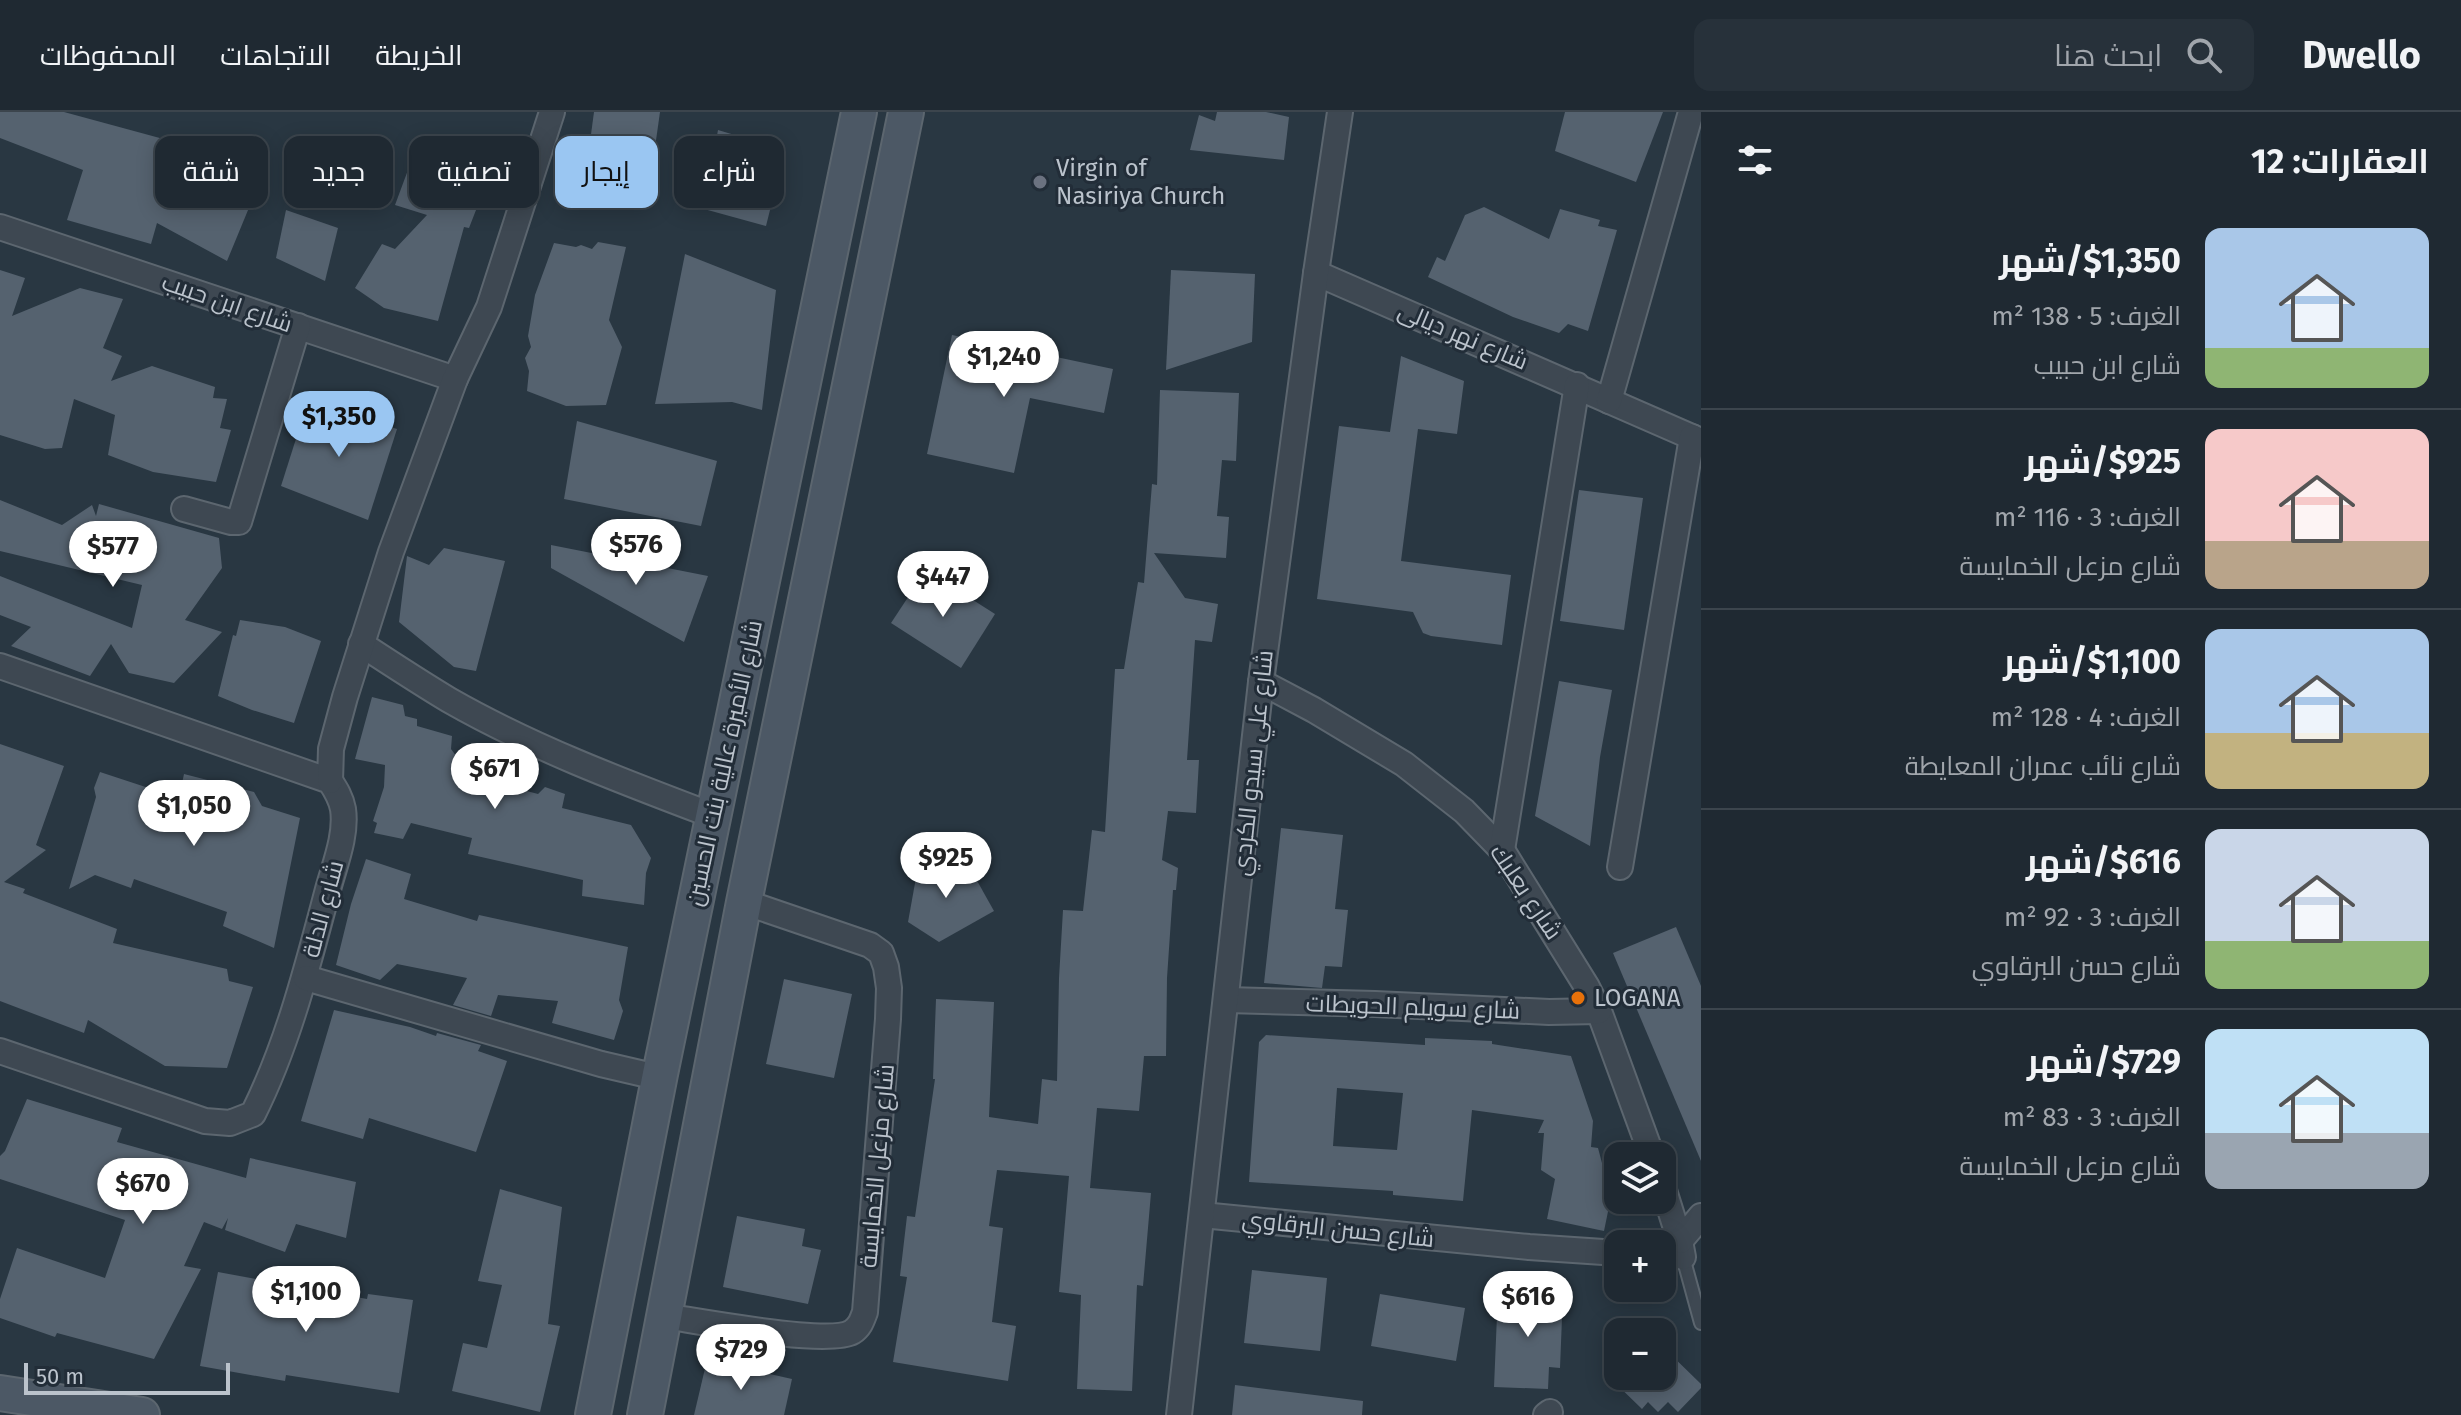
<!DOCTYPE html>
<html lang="ar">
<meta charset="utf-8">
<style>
:root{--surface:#1f2932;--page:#27313a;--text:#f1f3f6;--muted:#a1a6ac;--line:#3c454d;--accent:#9ac6f2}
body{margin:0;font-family:"Fira Sans",Cairo,sans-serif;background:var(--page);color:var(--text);direction:rtl;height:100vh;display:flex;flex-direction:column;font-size:30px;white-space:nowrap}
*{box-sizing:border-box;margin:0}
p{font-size:26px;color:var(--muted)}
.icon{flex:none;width:44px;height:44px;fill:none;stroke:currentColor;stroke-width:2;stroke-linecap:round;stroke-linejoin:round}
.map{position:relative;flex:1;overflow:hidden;direction:ltr}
.details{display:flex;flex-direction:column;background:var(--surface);width:760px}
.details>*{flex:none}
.banner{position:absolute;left:24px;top:24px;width:760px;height:72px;direction:rtl;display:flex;gap:16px}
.controls{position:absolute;left:1604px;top:1030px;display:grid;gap:16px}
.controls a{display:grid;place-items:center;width:72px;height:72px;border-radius:16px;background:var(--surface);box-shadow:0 4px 20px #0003,0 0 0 2px var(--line);font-size:40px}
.scale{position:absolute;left:24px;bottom:20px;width:206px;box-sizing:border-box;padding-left:8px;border:4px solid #bbc3cc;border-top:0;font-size:22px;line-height:28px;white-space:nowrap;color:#bbc3cc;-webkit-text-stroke:6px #222d38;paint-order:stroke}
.price{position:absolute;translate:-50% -68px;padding:0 18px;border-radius:28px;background:#fff;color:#222;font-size:26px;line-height:52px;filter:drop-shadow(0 2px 4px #0008)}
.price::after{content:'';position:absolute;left:50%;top:48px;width:24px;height:18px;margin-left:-12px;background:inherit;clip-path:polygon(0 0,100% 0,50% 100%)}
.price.active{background:var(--accent);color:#111}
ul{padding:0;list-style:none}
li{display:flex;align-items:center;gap:24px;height:200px;padding:0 32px}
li+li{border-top:2px solid var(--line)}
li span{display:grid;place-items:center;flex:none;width:224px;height:160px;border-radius:16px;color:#555}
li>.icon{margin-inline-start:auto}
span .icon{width:96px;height:96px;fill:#fffc;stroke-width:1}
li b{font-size:34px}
h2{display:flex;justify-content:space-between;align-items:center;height:96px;padding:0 32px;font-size:34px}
.pill{padding:0 28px;border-radius:16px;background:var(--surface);box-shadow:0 4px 20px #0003,0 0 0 2px var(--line);font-size:28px;line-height:72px}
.pill.active{background:var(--accent);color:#111}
header{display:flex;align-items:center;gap:48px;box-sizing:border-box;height:112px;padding:0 40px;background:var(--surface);border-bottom:2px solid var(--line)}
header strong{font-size:38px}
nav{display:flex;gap:44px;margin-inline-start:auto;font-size:28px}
.search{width:560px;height:72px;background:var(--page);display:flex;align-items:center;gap:20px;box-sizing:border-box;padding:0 28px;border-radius:16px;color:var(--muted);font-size:30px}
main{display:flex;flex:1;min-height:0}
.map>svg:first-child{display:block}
.building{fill:#55626f;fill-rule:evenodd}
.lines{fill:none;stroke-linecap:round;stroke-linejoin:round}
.lane-casing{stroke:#5c666f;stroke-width:16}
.street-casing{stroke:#5c666f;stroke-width:28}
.secondary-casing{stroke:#5c666f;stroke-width:38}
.lane{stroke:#3e4852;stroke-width:12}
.street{stroke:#3e4852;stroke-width:24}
.secondary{stroke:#4c5865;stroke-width:34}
.worship-dot{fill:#6b7280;stroke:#222d38;stroke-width:3}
.food-dot{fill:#e8710a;stroke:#222d38;stroke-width:3}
.labels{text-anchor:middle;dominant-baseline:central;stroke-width:6;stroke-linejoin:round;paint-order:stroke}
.poi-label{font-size:24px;fill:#bbc3cc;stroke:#222d38;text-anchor:start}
.street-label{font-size:24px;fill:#bbc3cc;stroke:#222d38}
</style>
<header>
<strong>Dwello</strong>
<div class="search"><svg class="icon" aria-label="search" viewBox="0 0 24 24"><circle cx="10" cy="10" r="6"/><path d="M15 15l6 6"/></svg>ابحث هنا</div>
<nav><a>الخريطة</a><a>الاتجاهات</a><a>المحفوظات</a></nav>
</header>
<main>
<section class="details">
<h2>العقارات: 12<svg class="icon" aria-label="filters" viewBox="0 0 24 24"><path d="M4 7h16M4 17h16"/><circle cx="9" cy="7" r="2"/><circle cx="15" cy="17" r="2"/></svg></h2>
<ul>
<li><span style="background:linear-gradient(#a9c7e8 75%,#8fb573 0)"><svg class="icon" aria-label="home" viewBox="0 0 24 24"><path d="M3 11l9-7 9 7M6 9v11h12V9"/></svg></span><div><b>$1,350/شهر</b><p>الغرف: 5 · 138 m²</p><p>شارع ابن حبيب</p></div></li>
<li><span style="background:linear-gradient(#f6c9c9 70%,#b9a48a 0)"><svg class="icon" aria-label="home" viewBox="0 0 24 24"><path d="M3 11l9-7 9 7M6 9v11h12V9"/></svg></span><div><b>$925/شهر</b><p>الغرف: 3 · 116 m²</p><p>شارع مزعل الخمايسة</p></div></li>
<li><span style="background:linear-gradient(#a9c7e8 65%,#c2b280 0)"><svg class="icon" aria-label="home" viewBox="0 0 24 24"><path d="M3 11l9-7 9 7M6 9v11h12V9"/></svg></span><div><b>$1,100/شهر</b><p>الغرف: 4 · 128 m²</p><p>شارع نائب عمران المعايطة</p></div></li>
<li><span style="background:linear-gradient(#c9d6e8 70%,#8fb573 0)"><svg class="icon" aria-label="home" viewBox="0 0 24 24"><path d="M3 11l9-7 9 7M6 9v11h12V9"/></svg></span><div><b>$616/شهر</b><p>الغرف: 3 · 92 m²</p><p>شارع حسن البرقاوي</p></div></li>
<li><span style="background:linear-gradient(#bfe0f5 65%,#9aa5b1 0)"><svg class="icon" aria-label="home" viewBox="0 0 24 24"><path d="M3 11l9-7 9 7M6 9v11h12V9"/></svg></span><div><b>$729/شهر</b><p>الغرف: 3 · 83 m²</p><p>شارع مزعل الخمايسة</p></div></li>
</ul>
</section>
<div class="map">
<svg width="1701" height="1303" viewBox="0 0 1701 1303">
<rect width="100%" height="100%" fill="#293742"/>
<g class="building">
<path d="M0 0H64L215 41 218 35 255 54 245 83 253 86 227 149 157 111 151 132 67 108 83 58 0 26Z"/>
<path d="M594 0H660L649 78 587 52Z"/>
<path d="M1217 0H1266L1289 5 1284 48 1190 38 1199 3 1215 9Z"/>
<path d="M1565 0H1663L1636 70 1555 39Z"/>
<path d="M718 18 785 38 766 114 704 97Z"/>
<path d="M418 31 492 57 469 116 464 115 438 209 384 196 355 176 382 132 395 137 427 103 395 93Z"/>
<path d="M287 47 354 56 348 78 285 59Z"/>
<path d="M1484 95 1549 127 1560 97 1600 108 1598 114 1617 118 1588 219 1568 212 1559 221 1513 205 1428 165 1437 145 1445 149 1465 103Z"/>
<path d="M286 98 338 116 325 169 276 146Z"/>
<path d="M598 130 626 135 609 208 622 235 606 293 566 294 527 279 529 259 525 246 531 235 528 224 535 183 554 131 576 135 581 133 592 137Z"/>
<path d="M685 142 776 178 762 298 732 290 655 292Z"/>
<path d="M0 158 25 166 12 204 80 176 123 187 103 236 122 244 111 269 152 254 215 275 213 286 227 287 220 316 231 318 216 370 153 360 108 343 115 303 74 287 62 336 45 337 0 323Z"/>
<path d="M1171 158 1255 162 1252 230 1166 258Z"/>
<path d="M952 223 1113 257 1104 301 1030 286 1014 361 927 342Z"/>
<path d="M1401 244 1464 269 1457 322 1418 317 1401 449 1511 463 1502 533 1431 524 1423 521 1413 500 1317 487 1339 314 1390 320Z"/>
<path d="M1160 278 1239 281 1236 349 1222 348 1217 404 1229 405 1226 446 1154 441 1185 486 1218 492 1212 530 1195 528 1187 648H1199L1196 701 1168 699 1162 748 1178 756 1176 778H1173L1167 866 1166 944H1144L1139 999 1097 996 1090 1076 1151 1081 1143 1174 1137 1173 1132 1279 1077 1277 1081 1183 1059 1180 1069 1064 997 1058 989 1114 1003 1116 992 1210 1016 1214 1008 1269 893 1250 907 1165 900 1164 907 1104 915 1105 935 967H933L936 887 994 890 989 1005 1038 1012 1042 967 1057 969 1059 866 1063 798 1083 799 1092 718 1105 720 1115 557H1124L1138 470 1144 471 1152 372 1157 373Z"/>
<path d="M308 289 397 317 368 408 281 374Z"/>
<path d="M577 309 717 349 701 414 564 387Z"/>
<path d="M1579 378 1643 386 1624 518 1560 509Z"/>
<path d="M0 388 62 413 92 393 96 404 99 392 219 426 222 456 185 508 222 520 174 571 129 561 111 532 90 564 11 534 31 515 0 503V464L132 516 142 473 0 439Z"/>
<path d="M551 433 708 464 684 530 551 456Z"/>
<path d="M444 436 505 449 476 559 454 555 399 510 407 444 429 453Z"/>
<path d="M926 458 995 502 961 556 891 511Z"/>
<path d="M240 508 285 515 321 529 294 611 252 598 218 584 233 523 236 524Z"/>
<path d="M1559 569 1612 578 1600 645 1590 734 1535 704Z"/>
<path d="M372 585 403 593 405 604 417 607V614L452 624 451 637 465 656 503 664 508 674 538 682 545 675 565 682 562 696 631 713 651 746 646 761 644 793 582 784 583 768 468 742 472 726 411 711 403 727 374 721 377 711 373 709 384 675 385 653 355 647Z"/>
<path d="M0 632 64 654 36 733 46 738 4 770 25 777 23 781 117 817 113 831 227 857 229 869 253 875 227 956 165 954 88 908 84 921 0 889Z"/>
<path d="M100 660 179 686 184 662 254 680 262 694 300 706 274 836 223 814 227 800 134 767 131 776 95 763 69 777 96 685 94 676Z"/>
<path d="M1281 716 1343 723 1335 797 1348 798 1342 855 1325 854 1322 876 1264 871Z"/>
<path d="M366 747 411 762 404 787 477 809 479 803 628 835 619 888 623 899 614 928 552 911 558 889 498 883 491 904 453 893 467 866 397 852 380 868 336 853 351 792Z"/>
<path d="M919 749 971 758 994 799 939 830 908 810Z"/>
<path d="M1676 815 1701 874V1049L1613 841Z"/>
<path d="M784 867 852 882 834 966 766 952Z"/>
<path d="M334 898 410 915 436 924 437 921 481 933 478 939 507 949 476 1040 369 1006 363 1027 301 1009Z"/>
<path d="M1266 923 1425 933V926L1492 929V932L1571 944 1593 1009 1591 1035 1598 1036 1611 1085 1604 1119 1547 1107 1555 1067 1541 1058 1544 1021H1538L1544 1008 1472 998 1463 1089 1393 1083V1079L1249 1070 1259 930ZM1337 976 1403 981 1397 1038 1333 1034Z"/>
<path d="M27 987 122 1016 117 1030 246 1066 250 1046 356 1070 346 1126 296 1112 285 1140 225 1118 228 1106 222 1117 204 1110 184 1154 201 1157 154 1247 57 1221 55 1225 0 1206V1187L17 1136 105 1166 125 1108 0 1067V1044L5 1039Z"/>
<path d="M500 1077 562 1095 548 1212 560 1214 540 1300 452 1279 463 1231 487 1236 502 1173 478 1169Z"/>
<path d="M737 1104 805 1117 802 1134 821 1138 808 1192 723 1175Z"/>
<path d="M1252 1158 1327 1166 1320 1239 1244 1231Z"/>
<path d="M218 1160 367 1187 368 1182 413 1188 399 1281 286 1263 285 1269 200 1254Z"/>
<path d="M1498 1179 1563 1181 1560 1256 1549 1255 1548 1277 1494 1275Z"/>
<path d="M1380 1182 1465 1196 1456 1249 1371 1234Z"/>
<path d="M1662 1234 1701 1272V1276L1678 1300 1668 1290 1658 1300 1648 1290 1642 1297 1608 1264H1662Z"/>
<path d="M707 1248 792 1267 784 1303H694Z"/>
<path d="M1235 1273 1363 1289 1362 1303H1232Z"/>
</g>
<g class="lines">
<defs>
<path id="lane" d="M1683 1145 1701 1211"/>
<g id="street">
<path d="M0 115 455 267"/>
<path d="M1316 161 1701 329"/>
<path d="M1609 289 1691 0"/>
<path d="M184 397 231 410H239L298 214"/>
<path d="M361 532C390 551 419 570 449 588 533 636 624 670 714 704"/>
<path d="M0 554 330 669C336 678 341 686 343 697 347 724 334 754 327 781 307 856 288 932 253 1002L230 1011 205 1009 0 939"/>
<path d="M1261 570 1314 598 1404 652 1464 699 1502 738 1587 875 1599 899 1652 1044"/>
<path d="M330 669 331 637 345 585 391 440 455 267 489 195 552 0"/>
<path d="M1502 738 1577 273"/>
<path d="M1620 755 1692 325"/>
<path d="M306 866 601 952 644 962H660"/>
<path d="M1227 888 1375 892 1549 900 1599 899"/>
<path d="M1662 1072 1680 1129 1683 1145"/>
<path d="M1202 1103 1529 1135 1618 1141"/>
<path d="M1680 1129 1701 1104"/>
<path d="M664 1204C698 1209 828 1234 852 1220 860 1215 862 1208 865 1200L888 907 889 876 886 855 881 841 870 833 744 790"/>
<path d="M1179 1303 1261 570 1316 161 1340 0"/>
<path d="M1546 1303 1550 1300"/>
</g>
<g id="secondary">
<path d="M0 1281 142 1303"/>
<path d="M593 1303 660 962 859 0"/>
<path d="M645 1303 744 790 906 0"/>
</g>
</defs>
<use href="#lane" class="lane-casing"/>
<use href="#street" class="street-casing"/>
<use href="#secondary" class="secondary-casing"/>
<use href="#lane" class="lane"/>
<use href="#street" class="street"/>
<use href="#secondary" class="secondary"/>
</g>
<circle class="worship-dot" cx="1040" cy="70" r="8"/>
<circle class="food-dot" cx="1578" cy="886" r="8"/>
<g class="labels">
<g class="poi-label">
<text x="1056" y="56">Virgin of<tspan x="1056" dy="28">Nasiriya Church</tspan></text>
<text x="1594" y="886">LOGANA</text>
</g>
<g class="street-label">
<text transform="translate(227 191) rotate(19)">شارع ابن حبيب</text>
<text transform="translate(1463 224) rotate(23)">شارع نهر ديالى</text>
<text transform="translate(724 651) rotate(-78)">شارع الأميرة عالية بنت الحسين</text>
<text transform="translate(1253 651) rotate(-84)">شارع علي سيدو الكردي</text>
<text transform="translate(1526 780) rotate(56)">شارع بعلبك</text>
<text transform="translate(323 797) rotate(-75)">شارع الدلة</text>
<text transform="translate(1413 895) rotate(2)">شارع سويلم الحويطات</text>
<text transform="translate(877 1054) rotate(-85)">شارع مزعل الخمايسة</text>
<text transform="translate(1338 1117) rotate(6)">شارع حسن البرقاوي</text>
</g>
</g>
</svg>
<div class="controls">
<a><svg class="icon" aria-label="layers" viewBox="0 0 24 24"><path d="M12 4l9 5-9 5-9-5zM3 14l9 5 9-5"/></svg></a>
<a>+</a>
<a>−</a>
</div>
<div class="scale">50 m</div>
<b class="price" style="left:1004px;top:287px">$1,240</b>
<b class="price active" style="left:339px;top:347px">$1,350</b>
<b class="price" style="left:636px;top:475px">$576</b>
<b class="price" style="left:113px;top:477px">$577</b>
<b class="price" style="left:943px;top:507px">$447</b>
<b class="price" style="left:495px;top:699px">$671</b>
<b class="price" style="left:194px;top:736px">$1,050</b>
<b class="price" style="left:946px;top:788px">$925</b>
<b class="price" style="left:143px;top:1114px">$670</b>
<b class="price" style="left:306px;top:1222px">$1,100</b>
<b class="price" style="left:1528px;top:1227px">$616</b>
<b class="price" style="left:741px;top:1280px">$729</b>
<div class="banner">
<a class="pill">شراء</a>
<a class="pill active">إيجار</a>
<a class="pill">تصفية</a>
<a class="pill">جديد</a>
<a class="pill">شقة</a>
</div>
</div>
</main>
